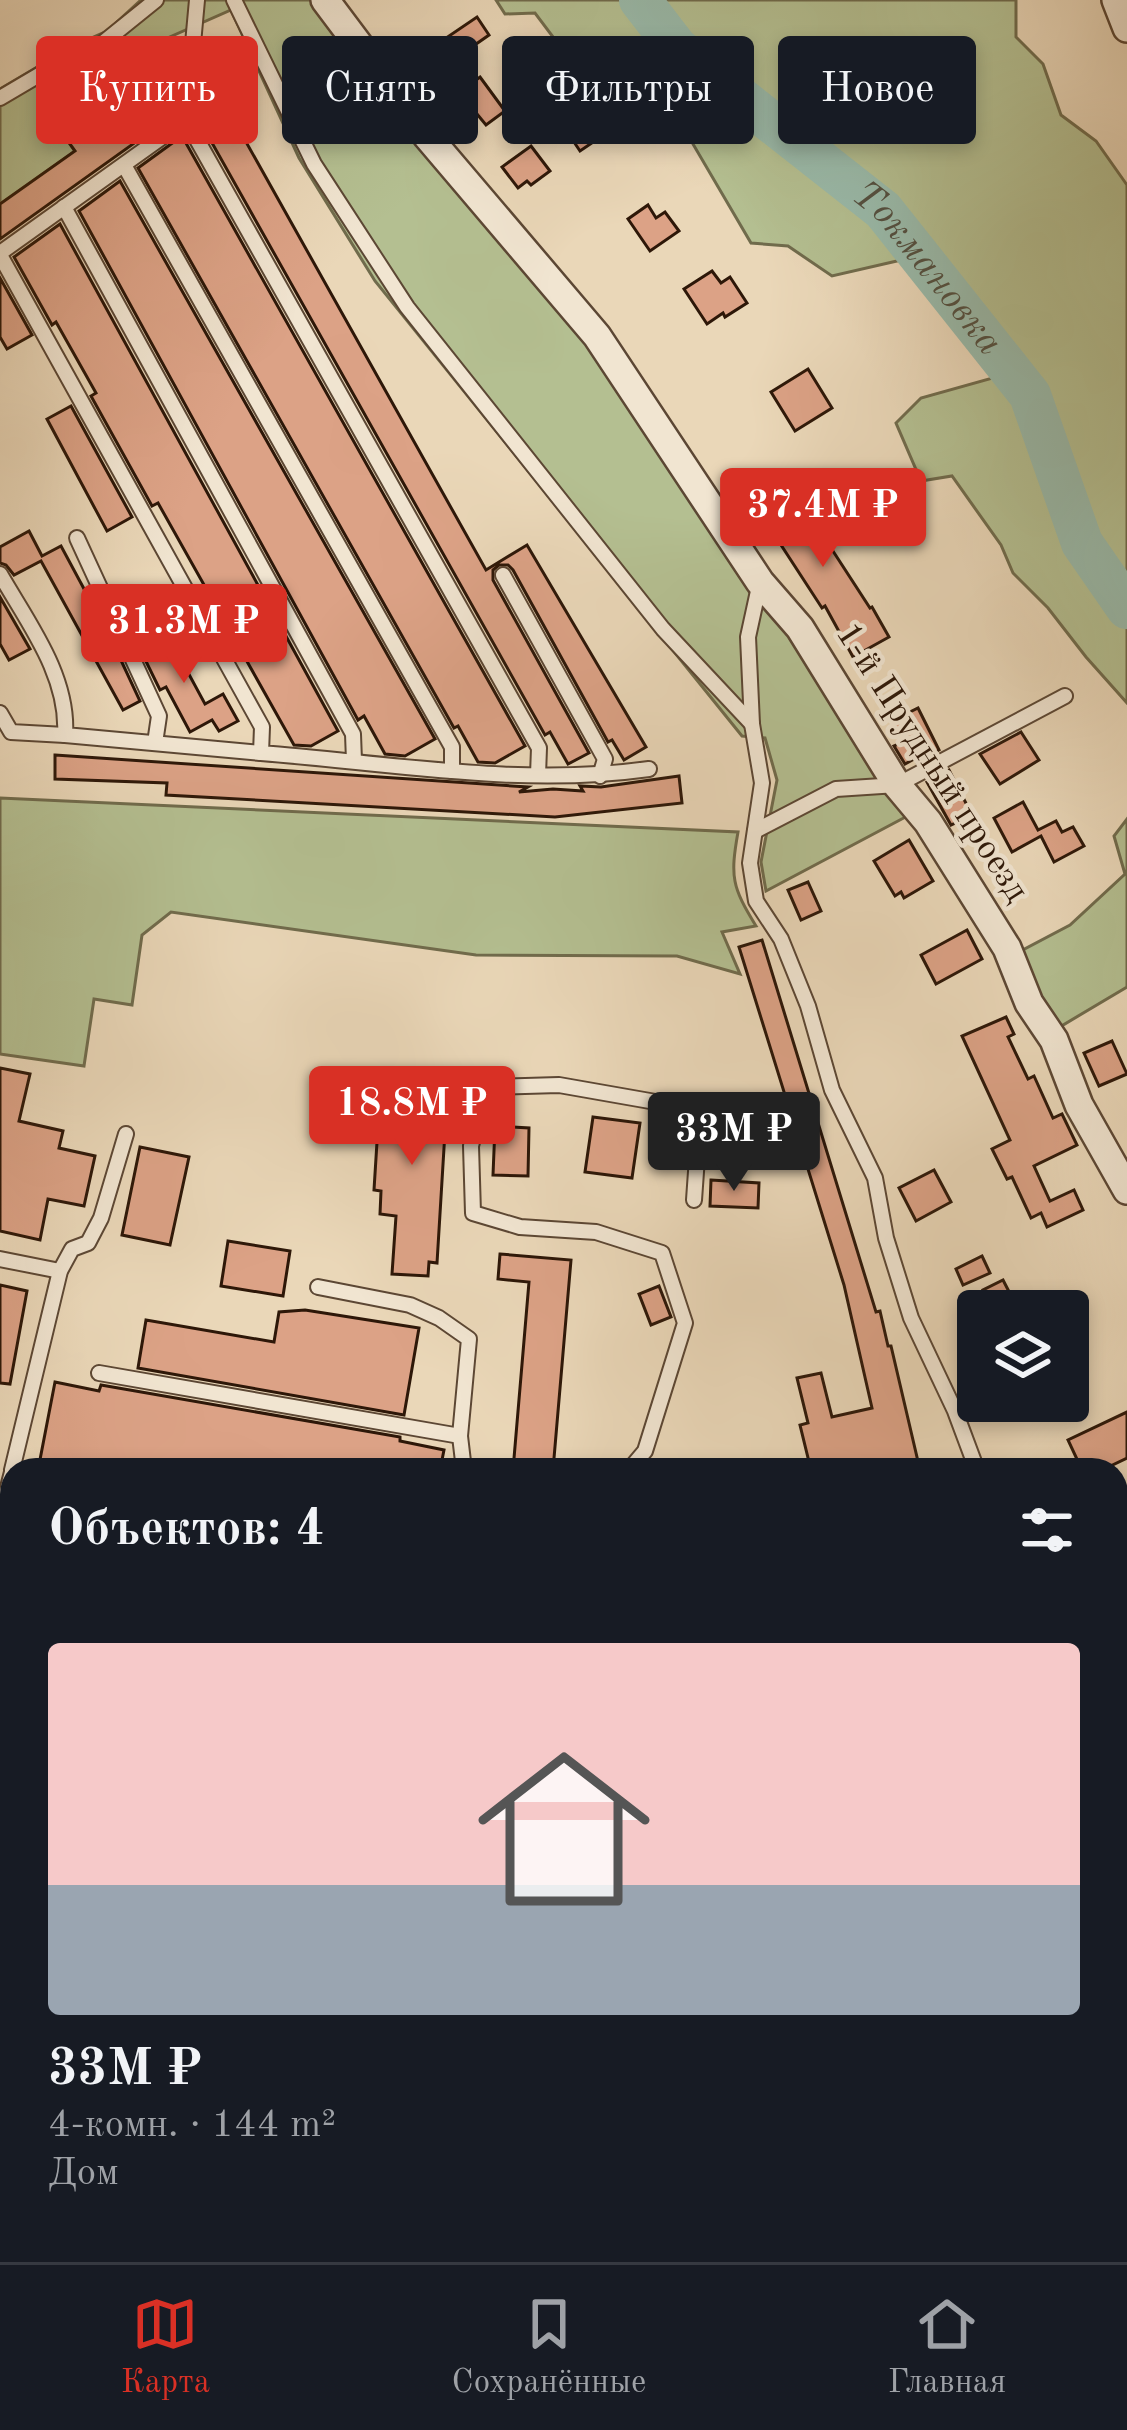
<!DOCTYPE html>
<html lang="ru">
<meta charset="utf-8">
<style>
:root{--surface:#171b24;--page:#20242c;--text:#f1f3f6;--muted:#9ea1a6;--line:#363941;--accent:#d93025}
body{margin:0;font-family:"Old Standard TT",serif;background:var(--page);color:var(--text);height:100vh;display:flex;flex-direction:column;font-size:45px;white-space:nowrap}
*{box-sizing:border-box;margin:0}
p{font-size:39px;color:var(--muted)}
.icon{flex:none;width:66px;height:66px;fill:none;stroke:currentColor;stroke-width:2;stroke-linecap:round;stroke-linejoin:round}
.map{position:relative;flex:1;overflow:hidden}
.sheet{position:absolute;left:0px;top:1458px;width:1128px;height:804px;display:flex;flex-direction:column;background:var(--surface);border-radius:36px 36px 0 0;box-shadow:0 6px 18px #0003}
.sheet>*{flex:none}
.hud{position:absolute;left:36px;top:36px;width:1056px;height:108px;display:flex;gap:24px}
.buttons{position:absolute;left:957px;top:1290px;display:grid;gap:24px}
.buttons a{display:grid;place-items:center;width:132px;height:132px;border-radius:12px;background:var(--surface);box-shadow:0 6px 18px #0003;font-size:60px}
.price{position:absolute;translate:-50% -102px;padding:0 27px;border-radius:12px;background:var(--accent);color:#fff;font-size:39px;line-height:78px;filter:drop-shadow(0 3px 6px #0008)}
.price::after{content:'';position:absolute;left:50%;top:72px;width:36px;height:27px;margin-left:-18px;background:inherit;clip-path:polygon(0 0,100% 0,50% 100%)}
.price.selected{background:#222;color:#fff}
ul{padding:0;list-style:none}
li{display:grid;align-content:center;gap:24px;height:636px;padding:0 48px}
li+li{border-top:3px solid var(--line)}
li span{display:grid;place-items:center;height:372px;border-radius:12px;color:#555}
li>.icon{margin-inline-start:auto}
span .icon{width:216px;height:216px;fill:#fffc;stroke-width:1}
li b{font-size:51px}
h2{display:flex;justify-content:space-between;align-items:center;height:144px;padding:0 48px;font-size:51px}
.chip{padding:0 42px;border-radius:12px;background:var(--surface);box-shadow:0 6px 18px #0003;font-size:42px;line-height:108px}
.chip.selected{background:var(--accent);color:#fff}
.tab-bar{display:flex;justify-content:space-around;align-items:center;height:168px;border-top:3px solid var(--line);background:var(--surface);font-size:33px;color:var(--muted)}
.tab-bar a{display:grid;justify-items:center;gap:6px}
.tab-bar .selected{color:var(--accent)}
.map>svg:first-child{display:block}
.green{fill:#b4bf91;stroke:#706b4c;stroke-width:3}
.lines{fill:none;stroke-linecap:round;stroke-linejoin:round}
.river{stroke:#99baaa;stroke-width:42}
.building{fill:#dca286;stroke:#2d1708;stroke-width:3}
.lane-casing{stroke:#5c4734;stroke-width:18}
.street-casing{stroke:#5c4734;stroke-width:32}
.primary-casing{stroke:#2d1708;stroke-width:50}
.lane{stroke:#f1e5d1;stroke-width:14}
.street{stroke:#f1e5d1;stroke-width:27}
.primary{stroke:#e5bc7c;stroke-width:45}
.labels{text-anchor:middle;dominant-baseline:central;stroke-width:9;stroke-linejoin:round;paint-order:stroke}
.street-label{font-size:36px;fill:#2d1708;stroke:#f1e5d1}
.water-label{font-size:39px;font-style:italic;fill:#535041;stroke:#f1e5d1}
</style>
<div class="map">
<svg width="1127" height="2262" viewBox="0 0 1127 2262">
<rect width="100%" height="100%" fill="#ead7b8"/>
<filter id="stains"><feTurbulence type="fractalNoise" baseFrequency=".00167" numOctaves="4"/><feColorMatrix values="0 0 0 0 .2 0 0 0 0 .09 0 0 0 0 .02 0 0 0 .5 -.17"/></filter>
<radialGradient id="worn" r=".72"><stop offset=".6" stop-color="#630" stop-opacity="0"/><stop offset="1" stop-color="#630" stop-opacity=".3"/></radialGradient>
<g class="green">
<path d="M141 0H316L585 341 781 616 913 813 766 891 761 862 777 780 765 738 742 736 375 281 299 158 231 10 120 59 46 109 75 151 0 204V89L71 47 107 31Z"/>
<path d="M496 0H1016V37L1043 64 1061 115 1096 141 1127 185V703L1086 657 1048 608 1013 573 1001 545 952 476 921 481 896 423 921 398 1000 376 910 258 832 276 788 246 751 243 693 144 661 99 593 52 565 53 535 13 505 14Z"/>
<path d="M0 798 738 832C730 877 732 887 756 926L722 932 740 974 677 956 476 955 171 912 142 935 132 1005 94 999 84 1066 0 1054Z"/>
<path d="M1127 819V987L1058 1028 1045 1015 1019 952 1070 925 1125 874 1114 836Z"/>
<path d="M1127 1626V1684L1116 1683V1629Z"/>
<path d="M0 2070 12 2079V2250H390L374 2262H0Z"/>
</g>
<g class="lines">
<path class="river" id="s1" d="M640 0 677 48 883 210 1030 395 1082 543 1127 608"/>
</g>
<g class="building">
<path d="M477 17 489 35 459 56 446 38Z"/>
<path d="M161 61 178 84 175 114 0 239V204L75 151 59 129Z"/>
<path d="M480 77 505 111 486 125 477 114 469 119 453 97Z"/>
<path d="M213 83 486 570 527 545 646 747 624 760 612 740 608 742 513 570 508 565H499L493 570V580L589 753 568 764 550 732 545 735 198 118 200 90Z"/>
<path d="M582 107 602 136 580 151 560 121Z"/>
<path d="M182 136 525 746 495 763 478 762 458 726 454 728 138 168Z"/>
<path d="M531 146 550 171 531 185 527 181 518 188 502 167Z"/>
<path d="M120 181 435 739 405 756 385 754 364 716 358 720 79 211Z"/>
<path d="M648 205 656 218 665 212 679 231 650 251 628 219Z"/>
<path d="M60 224 338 731 311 746 294 745 158 503 152 506 91 396 96 393 56 322 52 325 14 257Z"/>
<path d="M712 271 721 283 730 277 747 303 725 317 723 313 707 324 684 289Z"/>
<path d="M0 278 32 335 7 349 0 337Z"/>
<path d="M808 369 832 408 795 431 771 392Z"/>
<path d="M71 406 132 517 107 531 47 419Z"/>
<path d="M792 487 808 511 820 504 830 520 818 528 870 608 872 607 889 637 853 657 825 606 822 608 757 508Z"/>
<path d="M29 531 42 556 61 546 112 641 140 701 123 710 41 561 14 575 6 565 0 563V547Z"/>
<path d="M0 597 30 649 9 660 0 644Z"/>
<path d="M165 630 205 704 223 694 238 721 219 731 212 720 190 732 166 687 160 690 138 645Z"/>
<path d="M918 708 939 750 917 762 916 758 905 764 894 746 903 742 892 721Z"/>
<path d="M1021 732 1039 760 1000 784 980 754Z"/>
<path d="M55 755 528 787 519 792 553 789 583 791 580 786 601 787 679 776 682 803 555 817 166 795 167 783 55 779Z"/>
<path d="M949 770 972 815 951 825 927 782Z"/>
<path d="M1023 802 1038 830 1056 821 1062 832 1073 827 1084 846 1054 862 1041 836 1012 852 994 818Z"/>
<path d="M909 840 933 881 904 898 901 892 895 896 874 861Z"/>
<path d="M808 882 821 911 801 920 788 890Z"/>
<path d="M967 930 982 959 936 984 921 955Z"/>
<path d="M762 940 876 1312 880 1311 888 1346H891L920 1470H811L800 1425 808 1423 797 1378 821 1373 832 1417 872 1408 844 1285 739 947Z"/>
<path d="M1006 1017 1014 1034 1008 1037 1028 1079 1034 1076 1053 1118 1062 1114 1077 1145 1034 1166 1050 1201 1074 1190 1083 1210 1047 1227 1041 1213 1031 1218 1012 1177 1007 1179 992 1149 1010 1140 962 1036Z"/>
<path d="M1112 1041 1127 1074 1099 1086 1084 1053Z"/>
<path d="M0 1068 30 1074 19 1121 63 1131 59 1148 95 1156 84 1206 48 1199 40 1240 0 1231Z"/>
<path d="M381 1078 448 1082 437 1263 429 1262 428 1276 392 1274 396 1216 380 1214 381 1191 374 1190Z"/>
<path d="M593 1117 640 1123 632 1178 585 1172Z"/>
<path d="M495 1126 529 1128 528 1176 493 1175Z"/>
<path d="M140 1147 189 1157 170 1245 122 1235Z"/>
<path d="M934 1170 951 1202 916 1221 899 1188Z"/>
<path d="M711 1180 759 1183 758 1208 710 1206Z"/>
<path d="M228 1241 290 1251 283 1296 221 1286Z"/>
<path d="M500 1254 571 1260 553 1470H513L529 1282 498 1279Z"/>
<path d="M982 1256 990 1273 963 1285 956 1269Z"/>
<path d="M1003 1280 1019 1311H994L983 1290Z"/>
<path d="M0 1285 27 1291 10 1384 0 1383Z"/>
<path d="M659 1286 671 1317 651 1325 639 1294Z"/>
<path d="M305 1310 419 1328 404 1415 138 1368 146 1320 274 1342 279 1312Z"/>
<path d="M55 1382 99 1391 101 1385 400 1437V1441L444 1450 440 1470H38Z"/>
<path d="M1127 1412V1458L1102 1470H1082L1068 1440Z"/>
</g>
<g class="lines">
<defs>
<g id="lane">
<path d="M197 0 186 120 539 748 538 775"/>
<path d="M234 0 314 164 407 307 663 629 752 724"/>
<path d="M0 98 56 65 99 46 156 0"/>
<path d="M124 165 452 747V771"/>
<path d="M64 207 353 734 354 761"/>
<path d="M0 253 186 120"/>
<path d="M0 255 262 727 261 753C389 763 520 787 649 769"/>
<path d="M77 538 159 716 155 743"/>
<path d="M0 574C28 623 69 676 65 735L261 753"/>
<path d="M503 575 605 759 600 776"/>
<path d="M760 582 748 637 752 724 762 783 750 863 756 901 781 939 808 1006 832 1090 875 1178 886 1238 911 1318 955 1411 977 1470"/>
<path d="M0 713 11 732 65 735"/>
<path d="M755 831 836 789 897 785 1065 696"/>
<path d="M0 1259 60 1271"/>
<path d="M318 1287 410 1305 439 1318 469 1339 460 1436 464 1470"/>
<path d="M99 1373 460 1436"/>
<path d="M12 1470 60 1271 72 1249 88 1243 101 1218 126 1134"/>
<path d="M629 1470 645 1451 685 1323 662 1253 596 1232 520 1227 473 1213 471 1146 486 1087 559 1085 684 1107 699 1129 694 1200"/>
<path d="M0 1518 12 1472"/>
<path d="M0 1681 12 1672"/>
<path d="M1116 2003 1127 1995"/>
<path d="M0 2027 12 2034"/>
<path d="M467 2262V2250"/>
</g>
<g id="street">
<path d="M325 0 427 136 597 336 760 582 800 628 897 785 928 822 1007 948 1029 1003 1054 1040 1079 1105 1127 1190"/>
<path d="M1116 0 1127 28"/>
<path d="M1116 2179 1127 2178"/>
</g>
<g id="primary">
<path d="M0 1569 12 1571"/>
<path d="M1116 1705H1127"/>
</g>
</defs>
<use href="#lane" class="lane-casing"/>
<use href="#street" class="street-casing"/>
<use href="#primary" class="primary-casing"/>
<use href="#lane" class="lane"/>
<use href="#street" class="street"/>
<use href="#primary" class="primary"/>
</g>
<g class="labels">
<g class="street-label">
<text transform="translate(931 763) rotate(57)">1-й Прудный проезд</text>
</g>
<g class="water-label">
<text stroke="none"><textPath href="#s1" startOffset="396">Токмановка</textPath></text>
</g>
</g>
<rect width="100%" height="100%" filter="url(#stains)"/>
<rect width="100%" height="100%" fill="url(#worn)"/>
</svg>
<div class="buttons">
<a><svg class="icon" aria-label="layers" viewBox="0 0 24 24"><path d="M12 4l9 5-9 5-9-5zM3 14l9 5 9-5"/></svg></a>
</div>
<b class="price" style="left:823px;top:570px">37.4M ₽</b>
<b class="price" style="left:184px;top:686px">31.3M ₽</b>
<b class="price" style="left:412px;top:1168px">18.8M ₽</b>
<b class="price selected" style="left:734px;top:1194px">33M ₽</b>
<div class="hud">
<a class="chip selected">Купить</a>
<a class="chip">Снять</a>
<a class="chip">Фильтры</a>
<a class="chip">Новое</a>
</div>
<section class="sheet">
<h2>Объектов: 4<svg class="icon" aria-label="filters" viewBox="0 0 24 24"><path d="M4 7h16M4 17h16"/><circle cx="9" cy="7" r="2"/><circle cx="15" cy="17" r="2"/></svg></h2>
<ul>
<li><span style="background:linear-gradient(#f6c9c9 65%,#9aa5b1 0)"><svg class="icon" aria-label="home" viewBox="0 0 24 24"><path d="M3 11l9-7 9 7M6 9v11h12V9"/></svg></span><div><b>33M ₽</b><p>4-комн. · 144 m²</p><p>Дом</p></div></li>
</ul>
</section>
</div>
<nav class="tab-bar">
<a class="selected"><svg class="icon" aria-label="map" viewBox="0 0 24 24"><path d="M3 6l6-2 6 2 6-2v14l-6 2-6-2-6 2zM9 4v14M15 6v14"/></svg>Карта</a>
<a><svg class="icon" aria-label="saved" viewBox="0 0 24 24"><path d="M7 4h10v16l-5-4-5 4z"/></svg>Сохранённые</a>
<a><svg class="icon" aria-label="home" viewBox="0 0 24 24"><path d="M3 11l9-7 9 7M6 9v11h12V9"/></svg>Главная</a>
</nav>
